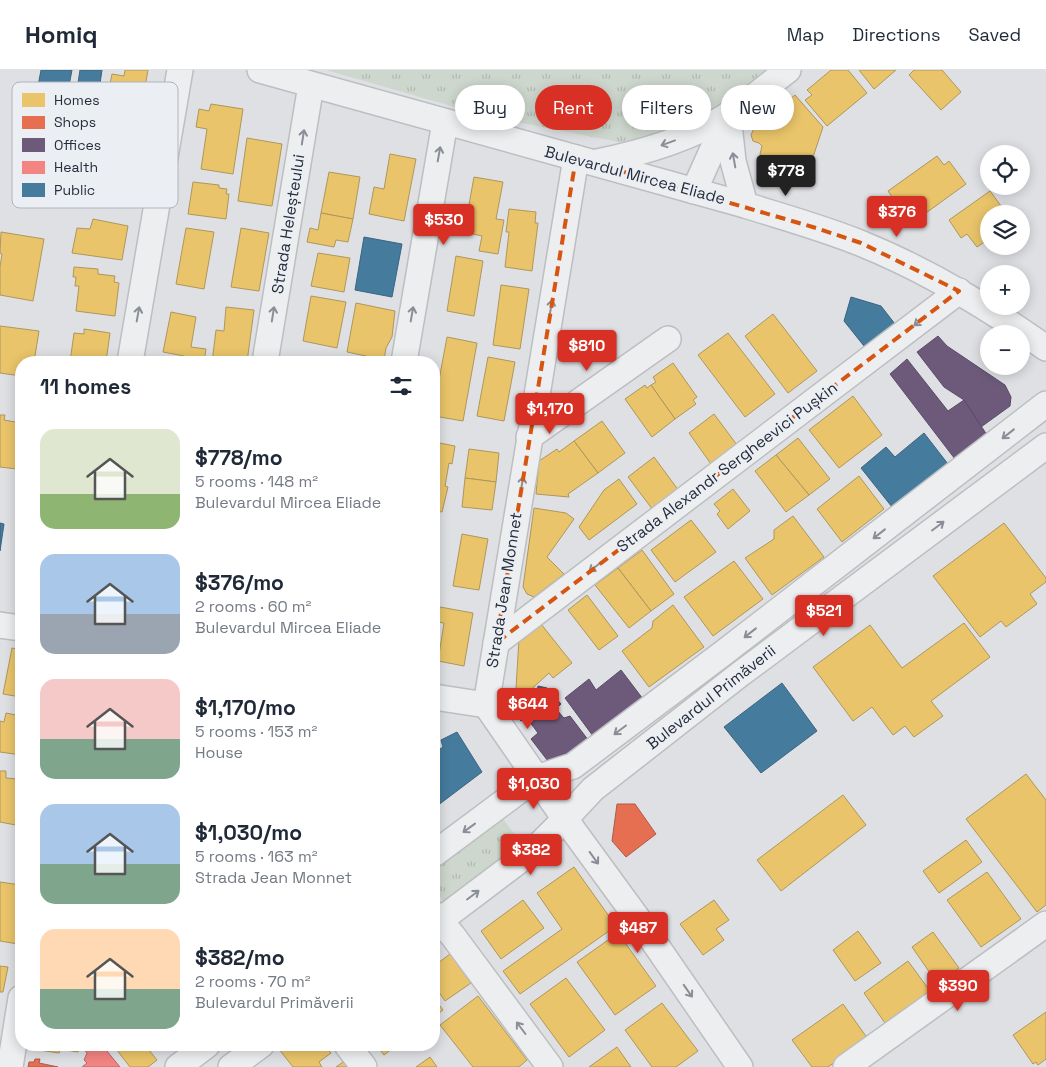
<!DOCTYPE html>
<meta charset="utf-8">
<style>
:root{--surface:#fff;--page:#f6f6f7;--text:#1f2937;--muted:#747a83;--line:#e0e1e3;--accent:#d93025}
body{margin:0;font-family:"Space Grotesk",sans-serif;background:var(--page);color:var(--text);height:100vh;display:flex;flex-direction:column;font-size:19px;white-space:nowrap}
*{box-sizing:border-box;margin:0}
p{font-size:16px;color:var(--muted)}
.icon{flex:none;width:28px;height:28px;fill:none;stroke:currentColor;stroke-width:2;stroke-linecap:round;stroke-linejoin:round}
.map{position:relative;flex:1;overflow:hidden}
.sheet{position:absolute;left:15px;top:286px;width:425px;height:695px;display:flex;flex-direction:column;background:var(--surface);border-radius:20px;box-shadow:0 2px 12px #0003}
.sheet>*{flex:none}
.top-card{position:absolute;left:455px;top:15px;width:475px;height:45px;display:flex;gap:10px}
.buttons{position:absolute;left:980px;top:75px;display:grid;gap:10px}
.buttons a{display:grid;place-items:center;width:50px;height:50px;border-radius:50%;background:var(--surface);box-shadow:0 2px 12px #0003;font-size:25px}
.price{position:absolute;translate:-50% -42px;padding:0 11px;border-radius:5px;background:var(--accent);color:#fff;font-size:16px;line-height:32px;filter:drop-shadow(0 1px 2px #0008)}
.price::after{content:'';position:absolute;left:50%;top:30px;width:15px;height:11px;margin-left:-8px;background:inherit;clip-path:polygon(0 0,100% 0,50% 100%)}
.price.active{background:#222;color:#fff}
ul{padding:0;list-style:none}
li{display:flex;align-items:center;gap:15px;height:125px;padding:0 25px}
li span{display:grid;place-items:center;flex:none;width:140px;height:100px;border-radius:15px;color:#555}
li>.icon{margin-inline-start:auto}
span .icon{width:60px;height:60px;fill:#fffc;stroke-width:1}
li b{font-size:21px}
h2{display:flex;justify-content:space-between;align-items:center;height:60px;padding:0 25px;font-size:21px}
.tag{padding:0 18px;border-radius:22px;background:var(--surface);box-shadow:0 2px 12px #0003;font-size:18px;line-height:45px}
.tag.active{background:var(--accent);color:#fff}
header{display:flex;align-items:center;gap:30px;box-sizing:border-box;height:70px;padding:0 25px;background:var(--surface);border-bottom:1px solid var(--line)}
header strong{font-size:24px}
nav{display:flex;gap:28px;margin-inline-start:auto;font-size:18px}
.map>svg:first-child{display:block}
.grass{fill:url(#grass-tufts)}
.homes{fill:#e9c46a;stroke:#ae975c}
.shops{fill:#e76f51;stroke:#ad5b4a}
.offices{fill:#6d597a;stroke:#584c67}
.health{fill:#f28482;stroke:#b56a6d}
.public{fill:#457b9d;stroke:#3c6480}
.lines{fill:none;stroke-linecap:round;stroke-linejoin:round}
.minor-casing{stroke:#bcbec1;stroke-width:28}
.minor{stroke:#edeef0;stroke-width:25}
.oneway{stroke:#8a8e96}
.marked{fill:none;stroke:#d55511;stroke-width:4;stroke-dasharray:10 6;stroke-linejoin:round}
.labels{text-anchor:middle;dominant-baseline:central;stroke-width:5;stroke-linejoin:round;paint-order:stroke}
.street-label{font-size:16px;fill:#262d3b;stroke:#ebeef3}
.key{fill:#ebeef3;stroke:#b0b4bc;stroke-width:1}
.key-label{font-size:14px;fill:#262d3b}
</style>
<header>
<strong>Homiq</strong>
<nav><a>Map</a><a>Directions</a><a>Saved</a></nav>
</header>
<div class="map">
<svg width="1046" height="997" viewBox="0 0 1046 997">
<defs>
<pattern id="grass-tufts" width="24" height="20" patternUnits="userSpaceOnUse" patternTransform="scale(1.25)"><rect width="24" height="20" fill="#ced7ce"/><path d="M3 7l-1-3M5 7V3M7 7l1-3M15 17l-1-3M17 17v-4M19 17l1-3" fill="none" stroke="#b1b9b2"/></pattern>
</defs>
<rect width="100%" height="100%" fill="#dee0e3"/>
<g class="grass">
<path d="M326 0H779L700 48 634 75 486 46Z"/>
<path d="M500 745 522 774 445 833 434 819V797Z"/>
</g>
<g class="homes">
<path d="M125 0H148L143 29 154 31 151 53 108 46 112 25 108 24 112 4 124 6Z"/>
<path d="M831 0H848L867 23 827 56 805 30 812 25 807 20Z"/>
<path d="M859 0H896L874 19Z"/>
<path d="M914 0H942L961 22 941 40 909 5Z"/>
<path d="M795 25 823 57 807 105 786 99 762 89 760 84 762 76 759 73 753 71 751 65 754 58Z"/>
<path d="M211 34 243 39 233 104 201 99 207 59 196 57 199 39 209 41Z"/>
<path d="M247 68 282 74 272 136 238 131Z"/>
<path d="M390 84 416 89 404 151 369 144 374 117 384 119Z"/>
<path d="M937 86 944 95 949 91 966 114 919 148 905 129 897 134 888 121Z"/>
<path d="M329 102 360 107 353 149 321 143Z"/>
<path d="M474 107 503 112 496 149 504 150 498 184 479 181 482 166 464 162Z"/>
<path d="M193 112 219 115V118L227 119 226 124H229L226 149 188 144Z"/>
<path d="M990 121 1007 144H989V169L977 177 967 164 961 168 949 150Z"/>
<path d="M509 139 536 142 535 153H538L532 201 505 197 509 162H506Z"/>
<path d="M321 143 353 149 348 172 336 170 334 177 307 172 310 158 318 160Z"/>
<path d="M93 149 128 156 122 190 72 183 77 158 90 159Z"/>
<path d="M186 158 214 162 204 219 176 214Z"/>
<path d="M241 158 269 163 259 221 231 217Z"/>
<path d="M1 162 44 169 33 231 0 225V197L2 184 0 183Z"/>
<path d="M318 183 350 188 344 222 311 216Z"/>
<path d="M456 186 483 191 474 246 447 241Z"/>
<path d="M74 197 98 199V204L115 206 114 212 119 213 115 246 76 241 79 216H75L76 207H73Z"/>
<path d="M501 215 529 219 520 279 493 275Z"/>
<path d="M311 226 346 232 337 278 303 271Z"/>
<path d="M356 233 395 241 392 267 386 278 384 290 347 282Z"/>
<path d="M226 237 254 240 247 292H212L216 260 224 261Z"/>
<path d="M171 242 196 247 191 277 206 279 204 292H183L184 286 163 282Z"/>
<path d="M773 244 817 301 788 323 745 266Z"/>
<path d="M0 256 39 261 34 292H21V306L0 303Z"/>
<path d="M84 259 110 263 106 292H70L74 263 84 264Z"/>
<path d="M728 263 775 324 745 347 698 285Z"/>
<path d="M447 267 477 273 463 351 434 346V325L436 326Z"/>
<path d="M488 287 515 292 504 351 477 346Z"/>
<path d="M673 293 697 327 693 330 696 334 675 349 651 315 656 312 653 307Z"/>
<path d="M645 315 647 318 651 315 675 349 652 367 625 329Z"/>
<path d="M853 326 882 365 839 398 809 360Z"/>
<path d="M714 344 737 375 711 394 689 363Z"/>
<path d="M0 345H5L4 350 21 353V374L17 399 0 397Z"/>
<path d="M602 351 625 383 598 403 574 371Z"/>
<path d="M798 368 830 409 809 425 776 385Z"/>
<path d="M574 371 598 403 568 424 569 427 536 424 539 391 557 379 559 382Z"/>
<path d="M434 372 455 376 452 394 449 393 445 416 448 417 442 442 434 441Z"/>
<path d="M469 379 499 383 496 412 465 408Z"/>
<path d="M776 385 809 425 786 442 755 401Z"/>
<path d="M654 387 679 421 653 440 628 407Z"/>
<path d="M859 406 884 439 842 472 817 439Z"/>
<path d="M465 408 496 412 492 440 462 437Z"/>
<path d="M619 409 637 434 589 470 579 457 604 420Z"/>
<path d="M733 419 750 441 728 459 717 444 720 441 714 434Z"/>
<path d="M534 438 566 443 574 449 547 487 564 504 534 527 527 524 523 517Z"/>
<path d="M793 446 824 487 772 525 745 488 774 469V460Z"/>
<path d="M691 450 716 482 675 512 651 480Z"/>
<path d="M1004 453 1046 508V512L1030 524 1037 534 1006 557 1001 551 980 567 933 506Z"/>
<path d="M462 464 488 469 479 520 453 516Z"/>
<path d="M642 480 674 524 651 541 618 498Z"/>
<path d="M734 491 763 529 713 566 684 527Z"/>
<path d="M618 498 651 541 629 558 595 515Z"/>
<path d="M587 525 618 566 599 580 568 540Z"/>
<path d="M673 535 704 577 649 617 622 581 652 558 653 551Z"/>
<path d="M440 537 473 543 464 596 438 591 444 553 437 552Z"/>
<path d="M964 553 990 587 931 631 943 646 914 667 905 656 893 665 872 637 853 651 813 597 870 555 902 598Z"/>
<path d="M541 554 572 593 553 608 549 603 525 625 520 623 516 618 519 569Z"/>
<path d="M12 578 21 580V627L3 624Z"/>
<path d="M6 643 21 646V685L0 682V651L4 652Z"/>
<path d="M0 701H6V708L18 709 21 707V756L0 752Z"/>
<path d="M1026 704 1046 730V835L1037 842 966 749Z"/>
<path d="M843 725 866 755 781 821 757 790Z"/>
<path d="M966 770 982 792 939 823 923 801Z"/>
<path d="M574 797 616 856 520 924 503 901 562 859 537 823Z"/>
<path d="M987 802 1021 849 981 877 947 830Z"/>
<path d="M0 812 21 815V856L18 874 0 871Z"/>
<path d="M523 830 544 858 501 889 481 861Z"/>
<path d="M714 830 729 850 716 859 724 870 703 885 680 854Z"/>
<path d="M858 861 881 893 855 911 833 880Z"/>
<path d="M933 862 959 898 937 913 912 877Z"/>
<path d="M618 863 656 916 615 945 577 892Z"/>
<path d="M450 884 471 913 445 931 434 915V896Z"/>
<path d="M908 891 930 921 885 953 864 923Z"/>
<path d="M0 896 8 897 3 922H0Z"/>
<path d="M566 908 605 960 569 987 530 934Z"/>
<path d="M478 926 527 990 519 997H473L440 955Z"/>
<path d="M434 928 443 940 434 947Z"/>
<path d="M662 933 698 981 676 997H652L625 960Z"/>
<path d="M843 934 868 969 828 997H812L792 970Z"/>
<path d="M1046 942V989L1038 995 1036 992 1033 994 1013 965Z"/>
<path d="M40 975H79L78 982 60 979 59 983 39 980Z"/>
<path d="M113 975H145L157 990 148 997H130Z"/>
<path d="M283 975H324L331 983 319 992 322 997H293L278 978Z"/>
<path d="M376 975H397L384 985Z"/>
<path d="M617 977 631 997H589Z"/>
<path d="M430 987 437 997H416Z"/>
<path d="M346 990 351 997H336Z"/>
</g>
<g class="shops">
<path d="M617 734H635L656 764 626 787 612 771Z"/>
<path d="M35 989H40L39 993 58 997H28L29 992H34Z"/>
</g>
<g class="offices">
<path d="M938 266 947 276 1005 315 1011 327 1010 336 981 357 964 330 944 317 917 282Z"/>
<path d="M907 289 948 341 964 330 987 365 955 389 890 304Z"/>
<path d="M621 600 643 629 593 666 565 628 589 609 596 620Z"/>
<path d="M538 616 547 618 561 634 556 639 564 648 570 646 592 675 551 695 531 669 538 663 526 647 521 651 514 641V629L525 634 537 625Z"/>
</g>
<path class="health" d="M89 975H102L120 997H82L87 993 84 990 87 983 84 979Z"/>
<g class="public">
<path d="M41 0H72L68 21 38 16Z"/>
<path d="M80 0H102L96 41 89 40 87 55 72 52Z"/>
<path d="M364 167 402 174 392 227 355 220Z"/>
<path d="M851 227 881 236 895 254 864 276 844 251Z"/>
<path d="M924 363 948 394 892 437 861 398 886 377 895 387Z"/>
<path d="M0 453 4 454 0 481Z"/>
<path d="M782 613 817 661 761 703 724 657Z"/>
<path d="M457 662 482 702 437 736 434 731V683L443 677 441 670Z"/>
</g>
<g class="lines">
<defs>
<g id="minor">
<path d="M260 0 745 135C783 147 823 158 860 173 927 200 988 237 1046 278"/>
<path d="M728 45 733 91 745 135"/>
<path d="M576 88 486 635 565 749 638 849 740 997"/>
<path d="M597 92C642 83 687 70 727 46 748 33 768 15 788 0"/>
<path d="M694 121 728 45"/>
<path d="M130 292 180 0"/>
<path d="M265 292 311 15"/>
<path d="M404 292 445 52"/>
<path d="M529 367 668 269"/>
<path d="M0 555 21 558"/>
<path d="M496 573 959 221"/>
<path d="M434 627 486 635"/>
<path d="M434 784 536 708 573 696 722 584 1046 334"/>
<path d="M434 844 453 866 550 997"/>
<path d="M434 855 536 778 565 749 593 719 739 605 1046 376"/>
<path d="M347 975 364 997"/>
<path d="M10 997 21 928"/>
<path d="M178 997 207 975"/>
<path d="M231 997 261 975"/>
<path d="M846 997 1046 854"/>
</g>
</defs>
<use href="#minor" class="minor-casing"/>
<use href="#minor" class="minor"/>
</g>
<defs><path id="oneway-shaft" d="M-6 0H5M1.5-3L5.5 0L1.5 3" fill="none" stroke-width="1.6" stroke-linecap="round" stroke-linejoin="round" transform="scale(1.25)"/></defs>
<g class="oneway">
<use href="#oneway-shaft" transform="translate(303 67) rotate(-81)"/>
<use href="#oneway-shaft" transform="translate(668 73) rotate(160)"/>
<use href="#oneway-shaft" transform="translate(439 84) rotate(-80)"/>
<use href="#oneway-shaft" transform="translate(734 90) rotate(-100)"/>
<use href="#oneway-shaft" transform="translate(551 237) rotate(-81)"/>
<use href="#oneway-shaft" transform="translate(138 244) rotate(-80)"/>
<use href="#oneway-shaft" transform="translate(273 244) rotate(-81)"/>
<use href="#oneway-shaft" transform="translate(412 244) rotate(-80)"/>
<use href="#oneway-shaft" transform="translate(920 251) rotate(143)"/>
<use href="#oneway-shaft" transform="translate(1008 364) rotate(142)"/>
<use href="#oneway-shaft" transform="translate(522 414) rotate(-81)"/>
<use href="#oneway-shaft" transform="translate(938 456) rotate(-37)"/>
<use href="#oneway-shaft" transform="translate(879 464) rotate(142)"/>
<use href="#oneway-shaft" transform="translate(595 497) rotate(143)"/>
<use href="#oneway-shaft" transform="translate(750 563) rotate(142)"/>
<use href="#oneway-shaft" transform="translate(620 660) rotate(143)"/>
<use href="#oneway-shaft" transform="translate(469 758) rotate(144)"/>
<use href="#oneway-shaft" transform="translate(594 788) rotate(54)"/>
<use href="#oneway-shaft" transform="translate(473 825) rotate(-37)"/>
<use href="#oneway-shaft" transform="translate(688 921) rotate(55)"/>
<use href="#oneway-shaft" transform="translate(521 958) rotate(-127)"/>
</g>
<path class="marked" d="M576 88 816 158 861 173 959 221 496 573Z"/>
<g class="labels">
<g class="street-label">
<text transform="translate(635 105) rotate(15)">Bulevardul Mircea Eliade</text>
<text transform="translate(288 154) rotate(-81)">Strada Heleșteului</text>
<text transform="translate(727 397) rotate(-37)">Strada Alexandr Sergheevici Pușkin</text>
<text transform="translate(504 520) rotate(-81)">Strada Jean Monnet</text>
<text transform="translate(711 627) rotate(-38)">Bulevardul Primăverii</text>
</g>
</g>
<rect x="12" y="12" width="166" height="126" rx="8" class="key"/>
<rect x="22" y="23" width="23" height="14" fill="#e9c46a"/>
<rect x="22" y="46" width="23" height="13" fill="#e76f51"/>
<rect x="22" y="68" width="23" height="14" fill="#6d597a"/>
<rect x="22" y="91" width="23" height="13" fill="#f28482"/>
<rect x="22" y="113" width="23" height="14" fill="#457b9d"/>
<g class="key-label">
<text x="54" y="35">Homes</text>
<text x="54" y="57">Shops</text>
<text x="54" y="80">Offices</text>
<text x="54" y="102">Health</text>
<text x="54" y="125">Public</text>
</g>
</svg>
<div class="buttons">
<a><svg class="icon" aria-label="locate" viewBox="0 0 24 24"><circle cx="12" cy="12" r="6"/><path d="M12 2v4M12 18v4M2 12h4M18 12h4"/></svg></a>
<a><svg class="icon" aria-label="layers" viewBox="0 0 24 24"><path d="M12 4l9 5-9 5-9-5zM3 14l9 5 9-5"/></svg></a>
<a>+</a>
<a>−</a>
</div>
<b class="price active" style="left:786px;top:127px">$778</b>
<b class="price" style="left:897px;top:168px">$376</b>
<b class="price" style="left:444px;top:176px">$530</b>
<b class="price" style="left:587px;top:302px">$810</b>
<b class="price" style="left:550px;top:365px">$1,170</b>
<b class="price" style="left:824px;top:567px">$521</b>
<b class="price" style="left:528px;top:660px">$644</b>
<b class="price" style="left:534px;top:740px">$1,030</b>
<b class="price" style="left:531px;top:806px">$382</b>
<b class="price" style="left:638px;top:884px">$487</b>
<b class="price" style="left:958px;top:942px">$390</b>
<div class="top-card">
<a class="tag">Buy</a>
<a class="tag active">Rent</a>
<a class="tag">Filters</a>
<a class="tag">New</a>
</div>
<section class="sheet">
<h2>11 homes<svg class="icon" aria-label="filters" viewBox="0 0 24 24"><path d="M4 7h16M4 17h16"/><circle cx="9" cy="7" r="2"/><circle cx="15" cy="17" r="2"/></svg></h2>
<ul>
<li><span style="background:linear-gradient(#dfe7d0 65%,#8fb573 0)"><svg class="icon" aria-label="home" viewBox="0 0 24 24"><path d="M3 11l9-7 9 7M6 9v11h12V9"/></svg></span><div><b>$778/mo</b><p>5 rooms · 148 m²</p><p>Bulevardul Mircea Eliade</p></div></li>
<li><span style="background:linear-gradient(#a9c7e8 60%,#9aa5b1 0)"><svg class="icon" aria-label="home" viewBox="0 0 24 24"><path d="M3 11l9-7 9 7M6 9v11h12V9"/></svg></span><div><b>$376/mo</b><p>2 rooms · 60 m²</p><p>Bulevardul Mircea Eliade</p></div></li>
<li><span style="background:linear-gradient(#f6c9c9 60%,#7fa58c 0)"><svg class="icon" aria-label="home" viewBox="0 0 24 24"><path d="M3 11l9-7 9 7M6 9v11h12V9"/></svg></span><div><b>$1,170/mo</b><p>5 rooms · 153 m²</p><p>House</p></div></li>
<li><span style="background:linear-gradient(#a9c7e8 60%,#7fa58c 0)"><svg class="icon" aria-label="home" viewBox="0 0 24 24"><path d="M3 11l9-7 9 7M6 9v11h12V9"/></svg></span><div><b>$1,030/mo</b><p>5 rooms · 163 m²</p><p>Strada Jean Monnet</p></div></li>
<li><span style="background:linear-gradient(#ffd9b3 60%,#7fa58c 0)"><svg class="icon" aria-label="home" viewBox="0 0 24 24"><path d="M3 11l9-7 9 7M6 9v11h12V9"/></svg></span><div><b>$382/mo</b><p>2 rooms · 70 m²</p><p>Bulevardul Primăverii</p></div></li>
</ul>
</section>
</div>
